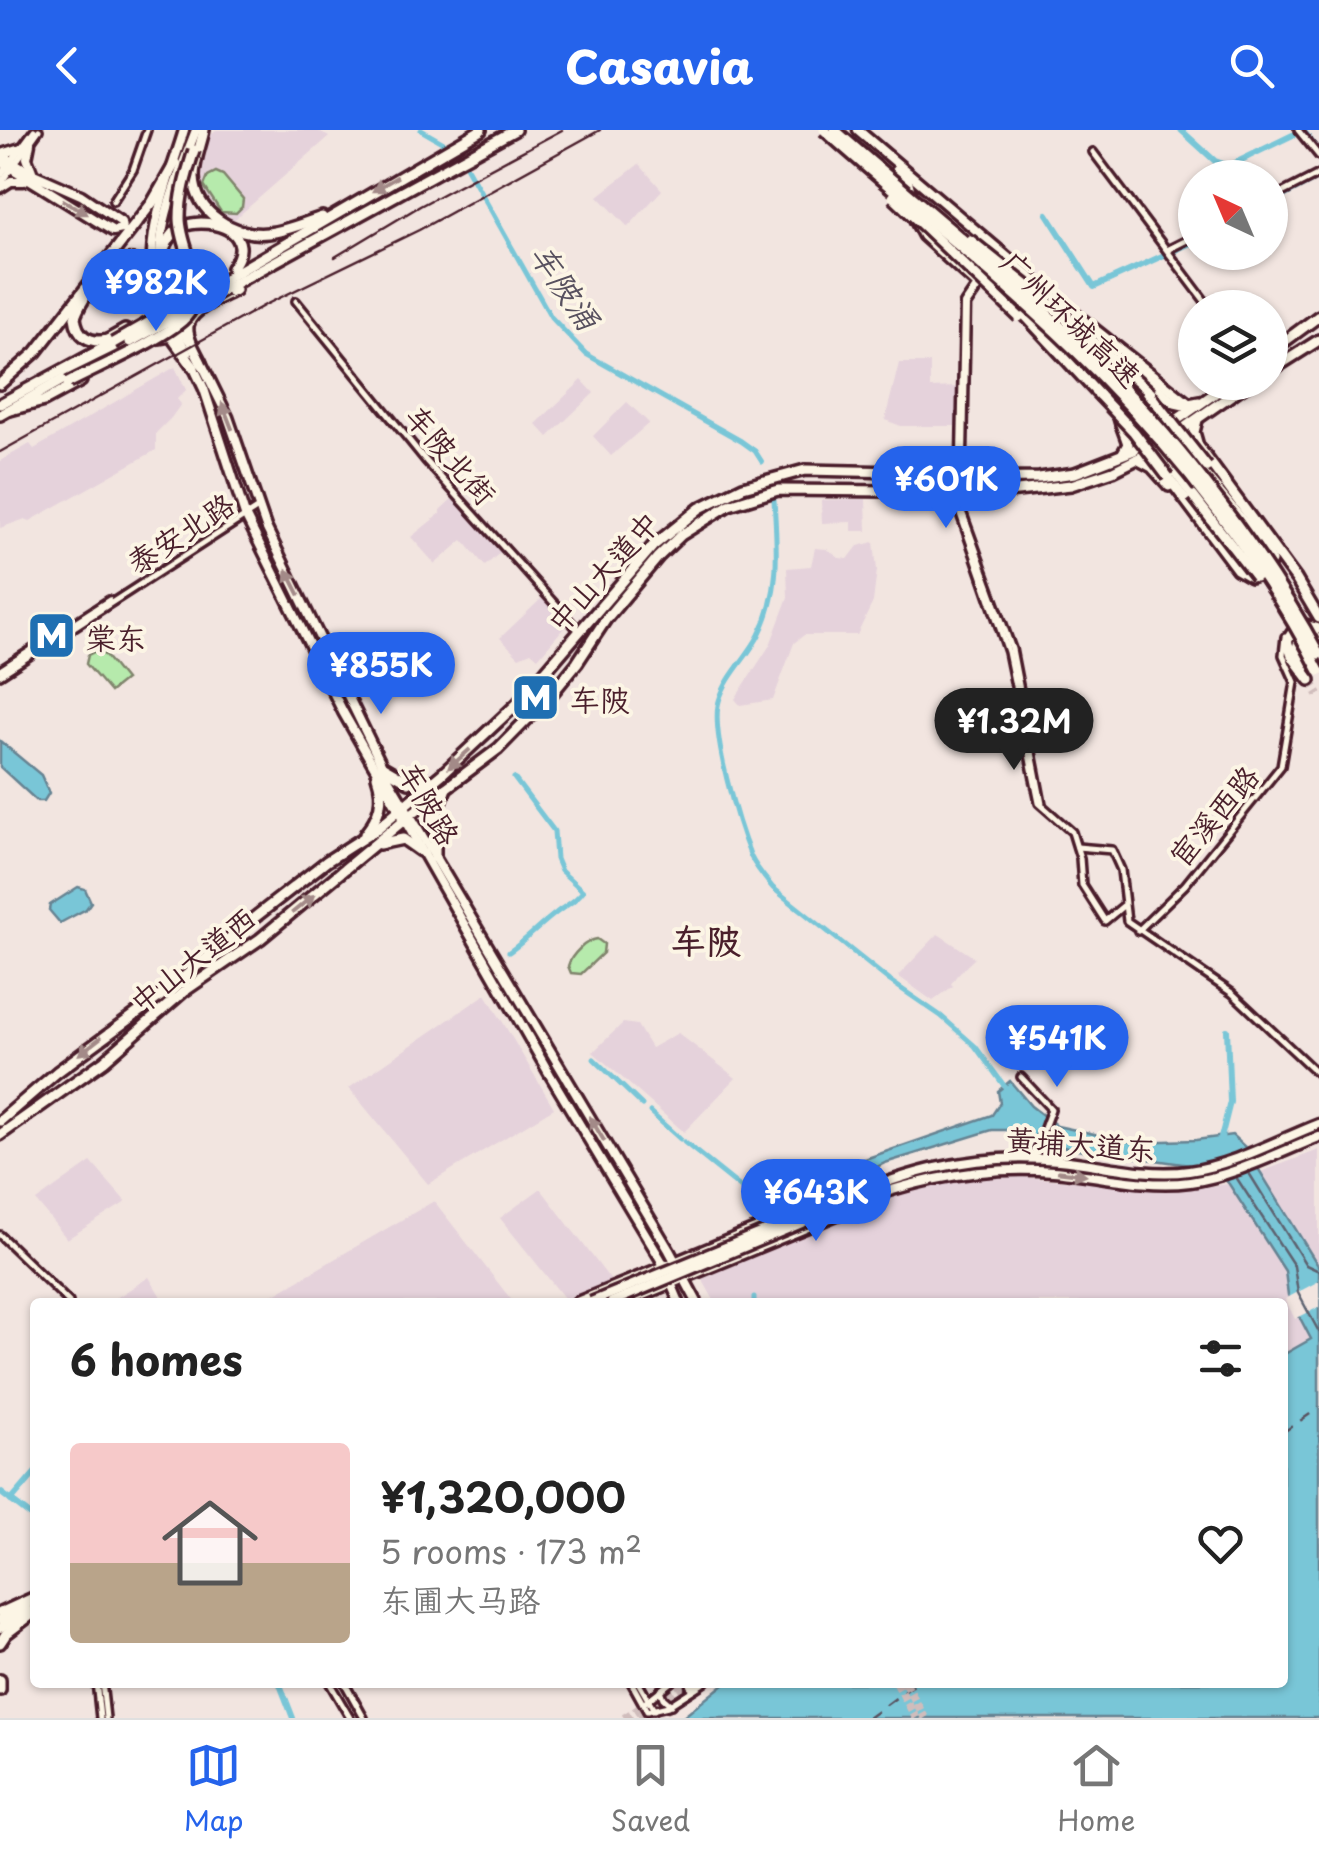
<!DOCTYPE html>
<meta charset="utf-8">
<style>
:root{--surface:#fff;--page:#f6f6f6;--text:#222;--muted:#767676;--line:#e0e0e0;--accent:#2563eb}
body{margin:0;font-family:"Playpen Sans","LXGW WenKai TC",sans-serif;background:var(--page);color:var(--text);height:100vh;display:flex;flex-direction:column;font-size:38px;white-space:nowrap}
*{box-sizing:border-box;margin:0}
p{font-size:32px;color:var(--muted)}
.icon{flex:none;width:55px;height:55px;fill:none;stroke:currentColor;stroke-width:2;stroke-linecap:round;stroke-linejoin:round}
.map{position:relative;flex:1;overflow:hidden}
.sheet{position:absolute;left:30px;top:1168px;width:1258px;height:390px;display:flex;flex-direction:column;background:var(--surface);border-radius:10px;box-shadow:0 2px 8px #0004}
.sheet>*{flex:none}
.needle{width:65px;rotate:316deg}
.tools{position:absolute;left:1178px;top:30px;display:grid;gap:20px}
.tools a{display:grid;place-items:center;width:110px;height:110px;border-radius:50%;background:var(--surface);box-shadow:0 2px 8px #0004;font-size:50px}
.price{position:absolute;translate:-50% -85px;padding:0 22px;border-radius:35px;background:var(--accent);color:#fff;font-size:32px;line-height:65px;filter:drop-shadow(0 2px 5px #0008)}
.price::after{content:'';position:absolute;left:50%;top:60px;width:30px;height:22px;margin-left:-15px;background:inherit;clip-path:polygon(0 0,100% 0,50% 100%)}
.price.on{background:#222;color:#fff}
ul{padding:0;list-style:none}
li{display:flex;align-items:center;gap:30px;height:250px;padding:0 40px}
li+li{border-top:2px solid var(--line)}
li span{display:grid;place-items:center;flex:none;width:280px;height:200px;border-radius:10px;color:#555}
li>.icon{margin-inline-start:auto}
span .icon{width:120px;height:120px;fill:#fffc;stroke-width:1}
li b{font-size:42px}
h2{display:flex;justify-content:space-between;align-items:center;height:120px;padding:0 40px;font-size:42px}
header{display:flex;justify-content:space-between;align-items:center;height:130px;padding:0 40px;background:var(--accent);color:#fff;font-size:45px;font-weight:800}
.menu{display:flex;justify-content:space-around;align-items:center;height:140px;border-top:2px solid var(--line);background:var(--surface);font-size:28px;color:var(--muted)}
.menu a{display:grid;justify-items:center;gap:5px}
.menu .on{color:var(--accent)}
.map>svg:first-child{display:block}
.built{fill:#e5d2db}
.green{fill:#b6eaac;stroke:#80846c;stroke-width:2.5}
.water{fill:#79c6d7;stroke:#668392;stroke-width:2.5}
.pier{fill:#f2e5e0}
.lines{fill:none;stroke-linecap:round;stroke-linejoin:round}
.shore{stroke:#5d6270;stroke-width:2.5}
.canal{stroke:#79c6d7;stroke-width:5}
.river{stroke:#79c6d7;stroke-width:6}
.ferry{stroke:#58515f;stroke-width:2.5;stroke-dasharray:12 10;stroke-linecap:butt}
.major-tunnel{stroke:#d0bdbc;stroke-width:8;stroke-dasharray:8 4;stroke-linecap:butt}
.highway-tunnel{stroke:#d0bdbc;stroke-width:9;stroke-dasharray:9 4.5;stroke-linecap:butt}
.minor-casing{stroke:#4a1f2b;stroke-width:12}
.major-casing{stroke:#4a1f2b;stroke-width:15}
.highway-casing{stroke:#4a1f2b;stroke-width:16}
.minor{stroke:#fcf5e5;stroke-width:5}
.major{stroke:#fcf5e5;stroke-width:8}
.highway{stroke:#fcf5e5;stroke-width:9}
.rail{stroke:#4a1f2b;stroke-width:2.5}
.major-bridge-casing{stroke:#4a1f2b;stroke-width:15;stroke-linecap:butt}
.highway-bridge-casing{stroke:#4a1f2b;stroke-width:16;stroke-linecap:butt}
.major-bridge{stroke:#fcf5e5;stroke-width:8}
.highway-bridge{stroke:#fcf5e5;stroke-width:9}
.oneway{fill:#a38a88}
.labels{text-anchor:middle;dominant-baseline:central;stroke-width:8;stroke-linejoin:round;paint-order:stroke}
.street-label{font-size:30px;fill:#4a1f2b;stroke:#fcf5e5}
.poi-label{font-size:30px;fill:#4a1f2b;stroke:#fcf5e5;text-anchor:start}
.water-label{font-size:32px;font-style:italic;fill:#58515f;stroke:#fcf5e5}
.quarter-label{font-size:35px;font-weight:bold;fill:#4a1f2b;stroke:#fcf5e5}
</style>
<header><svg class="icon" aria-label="back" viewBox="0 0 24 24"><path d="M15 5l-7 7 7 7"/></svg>Casavia<svg class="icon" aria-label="search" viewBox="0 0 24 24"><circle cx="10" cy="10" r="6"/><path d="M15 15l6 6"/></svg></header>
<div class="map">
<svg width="1319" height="1588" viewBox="0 0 1319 1588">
<rect width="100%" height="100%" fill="#f2e5e0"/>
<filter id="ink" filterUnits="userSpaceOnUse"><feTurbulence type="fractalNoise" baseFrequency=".01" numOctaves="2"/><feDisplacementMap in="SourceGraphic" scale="20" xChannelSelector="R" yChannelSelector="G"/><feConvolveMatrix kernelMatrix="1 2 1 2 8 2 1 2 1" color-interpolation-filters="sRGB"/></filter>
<g filter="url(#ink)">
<g class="built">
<path d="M216 0H316L329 7 235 89 228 90 208 71 201 58 202 26 206 10Z"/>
<path d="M639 34 662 60 628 97 598 66Z"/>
<path d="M899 233H930V258L959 257 958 296H901L885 290Z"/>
<path d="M175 237 186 260 177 269 181 274 171 288 156 303V320L30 391 25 389 0 398V331L30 314 34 319Z"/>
<path d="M582 250 594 263 548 307 536 294Z"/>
<path d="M627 272 649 293 611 326 593 306Z"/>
<path d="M455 366 503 420 485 436 463 410 435 434 411 407 441 383 440 380Z"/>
<path d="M866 369 867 401H852V392L822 393 821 370Z"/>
<path d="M874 412 877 440 873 472 857 505H804L794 513 773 570 740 575 735 569 770 515 788 467 787 438 811 436 815 418 827 419 839 428 848 429 858 416Z"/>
<path d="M542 468 568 493 538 528 531 522 519 527 500 508Z"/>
<path d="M938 804 975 828 957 845 951 854 953 856 933 871 898 846Z"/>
<path d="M486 864 554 978 428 1054 349 958Z"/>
<path d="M623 893 637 895 651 918 678 903 736 948 684 1002 593 922Z"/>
<path d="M1319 1020V1203L1283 1225 1282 1172H715L701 1147 909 1058 996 1045 1180 1059 1229 1054Z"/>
<path d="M91 1032 126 1072 67 1109 36 1071Z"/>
<path d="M540 1059H541L612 1152 565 1169 500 1088Z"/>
<path d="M434 1071 513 1172H261Z"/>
<path d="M149 1147 164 1172H110Z"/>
</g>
<g class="green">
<path d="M216 42 223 45 243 69 242 77 236 83 221 82 204 56 208 46Z"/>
<path d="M96 521 105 525 125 550 110 562 86 534 88 525Z"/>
<path d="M597 809 604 814 603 823 581 844 571 843 568 836C571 825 586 810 597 809Z"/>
</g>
<g class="water">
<path d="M0 611 41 645 49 663 44 671H37L0 637Z"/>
<path d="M78 757 85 759 91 772 86 779 60 793 49 780 50 775Z"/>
<path d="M1010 951 1031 976 1057 996 1132 1012 1196 1010 1232 1005 1245 1017 1319 1137V1588H682L725 1553 1282 1552 1283 1225 1311 1209 1288 1165 1285 1141 1229 1054 1210 1033 1190 1035 1063 1017 1015 1000H992L885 1033 799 1076 797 1074 862 1030 992 985 1000 973 998 961Z"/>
</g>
<path class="pier" d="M1319 1151V1177L1295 1189 1285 1169Z"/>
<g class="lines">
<g class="shore">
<path d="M1249 1043 1306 1135 1319 1141"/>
<path d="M1236 1047 1294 1136 1298 1163 1319 1202"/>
</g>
<g class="canal">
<path d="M421 0 454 19 466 36 551 187 586 224 741 311 755 321 762 332"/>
<path d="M774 370C777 417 781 462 759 505 748 527 726 546 719 571 710 602 738 695 751 727 756 738 765 748 773 758L890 851 941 886 975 916 1008 961"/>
<path d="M509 822C526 810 540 795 556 783 566 775 575 772 583 761L561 741 556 729 554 701 514 648"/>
<path d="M594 929 642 975"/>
<path d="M650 982 680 1009"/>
<path d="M684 1012 770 1081"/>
<path d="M797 1073 824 1056"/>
<path d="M754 1167V1172"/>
</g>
<g class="river">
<path d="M1181 0 1215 31 1229 36 1303 0"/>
<path d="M1303 0 1319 22"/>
<path d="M1270 73 1319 47"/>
<path d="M1047 84 1094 157 1195 111"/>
<path d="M1220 1012 1230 972 1227 900"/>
<path d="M0 1362 35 1389"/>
<path d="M11 1371 35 1343"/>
<path d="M279 1552 293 1588"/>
</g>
<g class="ferry">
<path d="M1282 1303 1319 1278"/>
<path d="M868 1588 918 1552"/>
</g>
<g class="major-tunnel">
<path d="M896 1552 916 1588"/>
<path d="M905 1552 925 1588"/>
<path d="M624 1588 681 1552"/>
<path d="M639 1588 691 1555"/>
</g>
<path class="highway-tunnel" d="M1310 550 1319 565"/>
<defs>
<g id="minor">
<path d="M1298 0 1319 26"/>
<path d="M1093 22 1210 178"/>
<path d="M0 46 34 0"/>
<path d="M0 54 39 0"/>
<path d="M1270 69 1319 44"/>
<path d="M113 71 133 40 147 0"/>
<path d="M1167 120 1195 106"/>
<path d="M296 171 426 331 580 502"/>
<path d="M964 362 960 370 963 384 1012 519 1042 674"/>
<path d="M947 363 957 375 1008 522 1039 673 1072 702 1080 728 1082 755 1105 791 1123 776"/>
<path d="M0 540 109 470"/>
<path d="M0 545 258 378"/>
<path d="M1077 717 1112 720 1121 740 1127 791 1232 863 1319 945"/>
<path d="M1138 801 1185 755 1281 636 1295 552 1283 525 1285 507"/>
<path d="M1021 947 1051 979 1033 1028"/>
<path d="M0 1105 69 1172"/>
<path d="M96 1552 100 1588"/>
<path d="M102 1552 106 1588"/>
<path d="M329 1552 350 1588"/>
<path d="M344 1552 364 1588"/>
<path d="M631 1552 647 1581 668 1576 705 1552"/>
<path d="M638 1552 654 1580"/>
<path d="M660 1560 663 1568 671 1575"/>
<path d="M643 1574 671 1552"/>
</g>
<g id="major">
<path d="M184 0C170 48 141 110 156 160 162 182 177 203 187 223"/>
<path d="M858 0 1058 170 1187 272"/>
<path d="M30 13 27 28 32 41"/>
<path d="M0 24 29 42 81 65 121 92 122 99 113 101 0 31"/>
<path d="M2 24 21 18"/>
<path d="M897 39 908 51 913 70"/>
<path d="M0 58 11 51H24"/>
<path d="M914 89 923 106 976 154"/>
<path d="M188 209C179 194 169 177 164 160 149 108 178 48 196 0"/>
<path d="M200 230 228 287 266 397 389 650 669 1120 697 1172"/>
<path d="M193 236 204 259 245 385 343 582 550 945 661 1130 679 1172"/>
<path d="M950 348 959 338 962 325 965 175 990 138"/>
<path d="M814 1081C896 1045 967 1021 1059 1030 1101 1034 1146 1047 1189 1041 1233 1035 1278 1010 1319 994"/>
<path d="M816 1087C893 1056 969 1034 1053 1041 1098 1045 1145 1058 1190 1052 1234 1046 1278 1023 1319 1007"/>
<path d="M577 1172 850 1060"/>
<path d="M626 1172 871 1071"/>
<path d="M0 1490 27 1475"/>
<path d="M0 1498 31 1481"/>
<path d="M691 1555 695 1552"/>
</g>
<g id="highway">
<path d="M204 0C201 15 194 31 194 47 195 83 234 107 268 103 286 101 304 93 322 87"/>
<path d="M160 132C164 119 168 106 180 98 196 88 237 93 240 116 241 125 236 132 232 138"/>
<path d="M222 151 481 0"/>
<path d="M225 159 515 0"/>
<path d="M1049 162 1029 164 1021 174V181L1100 266"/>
<path d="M1079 194 1175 273 1184 275 1199 272"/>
<path d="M160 208 171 206 194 238"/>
<path d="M108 210C89 214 77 206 75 187 86 157 134 97 154 155"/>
<path d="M104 212 125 200"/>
<path d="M1270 222 1319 186"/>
<path d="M201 233C197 224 189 212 188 202 184 181 221 168 235 160"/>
<path d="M1270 241 1319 210"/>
<path d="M0 254 36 222 152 73 175 33"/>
<path d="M0 274 113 213"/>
<path d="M10 280 44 271 81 251"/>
<path d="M0 285 130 212"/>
<path d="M1197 290 1194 302 1198 316 1296 449 1319 488"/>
<path d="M1152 320 1166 329 1193 366"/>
<path d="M1123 323 1128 314C1122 293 1107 274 1129 257L1145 259"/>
<path d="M1137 329 1152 337 1169 356"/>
<path d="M1168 347 1237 439 1251 447 1266 442 1271 431 1266 419 1184 320 1179 310 1182 301"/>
<path d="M1305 538 1297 518 1299 511 1306 506 1319 509"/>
<path d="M1310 550 1292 526 1287 511 1294 500 1305 495 1319 499"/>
<path d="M383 637 409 652 433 651"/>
<path d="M365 704C380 685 385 669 377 646"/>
<path d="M379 714 403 709 420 721"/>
<path d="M435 728V689L446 658"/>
<path d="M0 991 57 942 170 859 245 795 327 731 374 701 442 644 518 573 653 416 700 378 743 357 805 340 900 342 960 349 1039 348 1075 343 1134 320 1231 252"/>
<path d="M0 1005 104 931 183 862 260 809 410 685 498 619 551 565 577 533 606 489 658 427 681 405 729 375 778 360 1008 362 1071 355 1113 341 1145 325 1250 252"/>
<path d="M0 1483 35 1467"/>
<path d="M0 1513 6 1504 35 1482"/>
<path d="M0 1550V1560"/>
</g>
</defs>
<use href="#minor" class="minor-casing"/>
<use href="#major" class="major-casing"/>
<use href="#highway" class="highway-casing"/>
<use href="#minor" class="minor"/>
<use href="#major" class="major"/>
<use href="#highway" class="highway"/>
<g class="rail">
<path d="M335 127 420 76 562 0"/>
<path d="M0 322 265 175 419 100 600 0"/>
</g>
<defs>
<g id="major-bridge">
<path d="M591 1172 814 1081"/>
<path d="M612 1172 816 1087"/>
</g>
<g id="highway-bridge">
<path d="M824 0C915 81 1012 156 1097 242 1179 325 1267 437 1319 541"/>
<path d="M835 0C924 79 1019 153 1104 238 1181 315 1268 428 1319 524"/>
<path d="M893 67 1019 187"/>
<path d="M970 110 1060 182 1151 263"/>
<path d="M130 212 225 159"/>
<path d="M113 213 222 151"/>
<path d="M68 253C99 237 159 211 183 190 214 161 180 122 180 88 180 64 187 43 194 20"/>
<path d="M1147 261 1207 337"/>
<path d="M1100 266 1134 302 1168 347"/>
<path d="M1193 366 1256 447"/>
</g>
</defs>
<use href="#major-bridge" class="major-bridge-casing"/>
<use href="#highway-bridge" class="highway-bridge-casing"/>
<use href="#major-bridge" class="major-bridge"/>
<use href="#highway-bridge" class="highway-bridge"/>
</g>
<defs><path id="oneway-solid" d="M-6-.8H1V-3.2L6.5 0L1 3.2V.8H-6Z" transform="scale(2.5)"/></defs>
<g class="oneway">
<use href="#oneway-solid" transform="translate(385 54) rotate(150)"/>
<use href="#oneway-solid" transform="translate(75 77) rotate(30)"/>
<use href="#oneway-solid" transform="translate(227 286) rotate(-111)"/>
<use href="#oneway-solid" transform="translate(293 452) rotate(-117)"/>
<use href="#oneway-solid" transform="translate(459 629) rotate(138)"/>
<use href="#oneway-solid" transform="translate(303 774) rotate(-39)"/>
<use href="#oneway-solid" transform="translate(90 916) rotate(142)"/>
<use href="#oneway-solid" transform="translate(597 999) rotate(-121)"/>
<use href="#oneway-solid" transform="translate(1072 1043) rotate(7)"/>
</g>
</g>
<defs>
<symbol id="metro-square" viewBox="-11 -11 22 22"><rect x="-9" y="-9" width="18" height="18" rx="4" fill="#1f6fb2" stroke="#fcf5e5"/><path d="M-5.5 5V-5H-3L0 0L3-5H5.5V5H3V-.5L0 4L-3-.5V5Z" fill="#fff"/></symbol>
</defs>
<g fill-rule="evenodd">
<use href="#metro-square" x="24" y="478" width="55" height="55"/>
<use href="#metro-square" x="508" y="540" width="55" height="55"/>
</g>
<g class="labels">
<g class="street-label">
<text transform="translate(1072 188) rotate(44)">广州环城高速</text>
<text transform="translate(452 324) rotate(49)">车陂北街</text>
<text transform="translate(180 402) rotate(-33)">泰安北路</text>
<text transform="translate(602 441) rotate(-48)">中山大道中</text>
<text transform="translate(430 673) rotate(60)">车陂路</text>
<text transform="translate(1213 685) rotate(-50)">宦溪西路</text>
<text transform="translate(192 829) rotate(-38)">中山大道西</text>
<text transform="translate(1081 1013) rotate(4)">黄埔大道东</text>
</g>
<g class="poi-label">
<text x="86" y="506">棠东</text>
<text x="570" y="568">车陂</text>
</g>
<g class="water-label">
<text transform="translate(566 156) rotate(56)">车陂涌</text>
</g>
<g class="quarter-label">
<text x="706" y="809">车陂</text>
</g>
</g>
</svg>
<div class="tools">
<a><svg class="needle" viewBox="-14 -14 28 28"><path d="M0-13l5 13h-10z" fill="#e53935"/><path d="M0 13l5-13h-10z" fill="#767676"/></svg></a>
<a><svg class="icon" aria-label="layers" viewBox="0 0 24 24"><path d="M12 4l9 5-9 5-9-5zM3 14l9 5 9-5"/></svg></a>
</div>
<b class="price" style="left:156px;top:204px">¥982K</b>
<b class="price" style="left:946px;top:401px">¥601K</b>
<b class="price" style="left:381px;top:587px">¥855K</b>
<b class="price on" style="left:1014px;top:643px">¥1.32M</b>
<b class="price" style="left:1057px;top:960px">¥541K</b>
<b class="price" style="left:816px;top:1114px">¥643K</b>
<section class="sheet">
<h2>6 homes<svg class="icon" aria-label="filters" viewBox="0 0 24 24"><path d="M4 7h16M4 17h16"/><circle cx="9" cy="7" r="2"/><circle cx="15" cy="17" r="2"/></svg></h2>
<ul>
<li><span style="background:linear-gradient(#f6c9c9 60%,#b9a48a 0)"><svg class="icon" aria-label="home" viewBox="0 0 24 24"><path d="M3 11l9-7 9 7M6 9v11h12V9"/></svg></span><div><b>¥1,320,000</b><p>5 rooms · 173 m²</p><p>东圃大马路</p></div><svg class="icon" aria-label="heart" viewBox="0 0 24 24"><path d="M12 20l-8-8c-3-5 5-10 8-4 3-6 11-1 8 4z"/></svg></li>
</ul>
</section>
</div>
<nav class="menu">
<a class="on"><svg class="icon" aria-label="map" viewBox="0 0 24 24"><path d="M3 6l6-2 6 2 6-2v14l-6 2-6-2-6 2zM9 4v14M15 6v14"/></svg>Map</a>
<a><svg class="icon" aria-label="saved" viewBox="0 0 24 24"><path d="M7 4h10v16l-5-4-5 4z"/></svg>Saved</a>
<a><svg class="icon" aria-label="home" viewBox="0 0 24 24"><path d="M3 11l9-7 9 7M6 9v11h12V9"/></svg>Home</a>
</nav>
